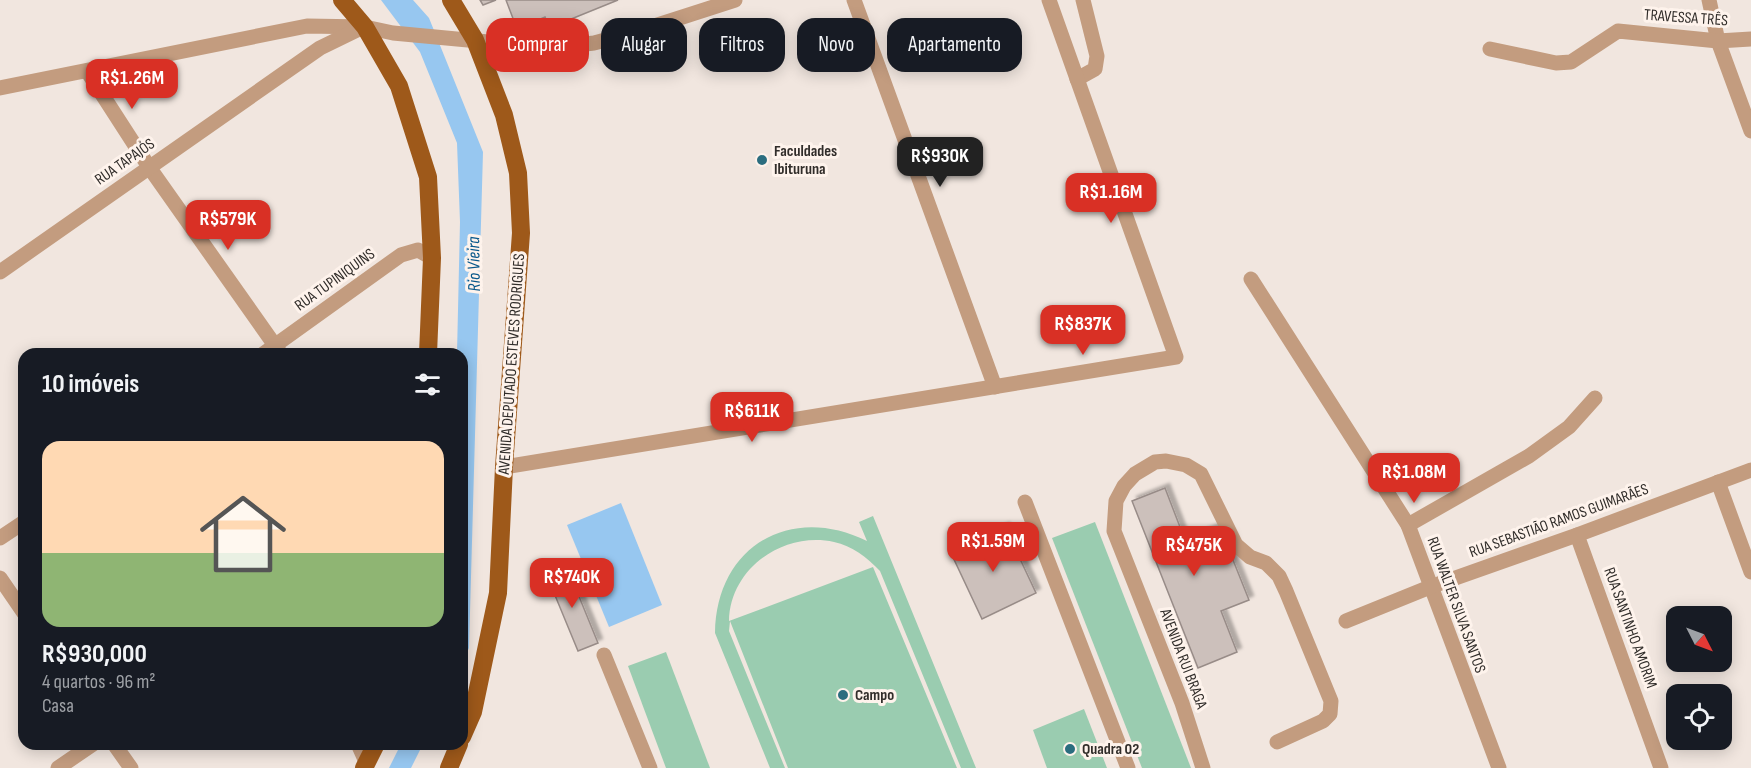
<!DOCTYPE html>
<html lang="pt">
<meta charset="utf-8">
<style>
:root{--surface:#171b24;--page:#20242c;--text:#f1f3f6;--muted:#9ea1a6;--accent:#d93025}
body{margin:0;font-family:"Sofia Sans Condensed",sans-serif;background:var(--page);color:var(--text);height:100vh;display:flex;flex-direction:column;font-size:22px;white-space:nowrap}
*{box-sizing:border-box;margin:0}
p{font-size:20px;color:var(--muted)}
.icon{flex:none;width:33px;height:33px;fill:none;stroke:currentColor;stroke-width:2;stroke-linecap:round;stroke-linejoin:round}
.map{position:relative;flex:1;overflow:hidden}
.drawer{position:absolute;left:18px;top:348px;width:450px;height:402px;display:flex;flex-direction:column;background:var(--surface);border-radius:18px;box-shadow:0 3px 15px #0003}
.drawer>*{flex:none}
.hud{position:absolute;left:486px;top:18px;width:570px;height:54px;display:flex;gap:12px}
.needle{width:39px;rotate:132deg}
.controls{position:absolute;left:1666px;top:606px;display:grid;gap:12px}
.controls a{display:grid;place-items:center;width:66px;height:66px;border-radius:12px;background:var(--surface);box-shadow:0 3px 15px #0003;font-size:30px}
.price{position:absolute;translate:-50% -51px;padding:0 14px;border-radius:12px;background:var(--accent);color:#fff;font-size:20px;line-height:39px;filter:drop-shadow(0 2px 3px #0008)}
.price::after{content:'';position:absolute;left:50%;top:36px;width:18px;height:14px;margin-left:-9px;background:inherit;clip-path:polygon(0 0,100% 0,50% 100%)}
.price.on{background:#222;color:#fff}
ul{padding:0;list-style:none}
li{display:grid;align-content:center;gap:12px;height:318px;padding:0 24px}
li span{display:grid;place-items:center;height:186px;border-radius:18px;color:#555}
li>.icon{margin-inline-start:auto}
span .icon{width:108px;height:108px;fill:#fffc;stroke-width:1}
li b{font-size:26px}
h2{display:flex;justify-content:space-between;align-items:center;height:72px;padding:0 24px;font-size:26px}
.chip{padding:0 21px;border-radius:18px;background:var(--surface);box-shadow:0 3px 15px #0003;font-size:21px;line-height:54px}
.chip.on{background:var(--accent);color:#fff}
.map>svg:first-child{display:block}
.green{fill:#9accb0}
.water{fill:#97c7f0}
.building{fill:#ccc0bb;stroke:#988c88;stroke-width:1.5;filter:url(#shadow)}
.lines{fill:none;stroke-linecap:round;stroke-linejoin:round}
.minor{stroke:#c39c7f;stroke-width:15}
.major{stroke:#9e591a;stroke-width:18}
.poi-dot{fill:#2b6d7f;stroke:#fef3ec;stroke-width:2}
.labels{text-anchor:middle;dominant-baseline:central;stroke-width:6;stroke-linejoin:round;paint-order:stroke}
.street-label{font-size:16px;fill:#312d2a;stroke:#fef3ec}
.poi-label{font-size:16px;font-weight:bold;fill:#312d2a;stroke:#fef3ec;text-anchor:start}
.water-label{font-size:18px;font-style:italic;fill:#09588b;stroke:#fef3ec}
</style>
<div class="map">
<svg width="1751" height="768" viewBox="0 0 1751 768">
<defs>
<filter id="shadow"><feDropShadow dx="4.5" dy="-4.5" stdDeviation="1.5" flood-color="#0004"/></filter>
</defs>
<rect width="100%" height="100%" fill="#f1e6df"/>
<g class="green">
<path d="M873 516 976 768H961L880 571C867 557 852 546 834 542 784 531 730 568 729 621L873 567 957 768H788L730 621 729 631 785 768H770L715 633C716 547 790 503 867 541L859 522Z"/>
<path d="M1095 522 1191 768H1142L1052 538Z"/>
<path d="M666 652 710 768H666L628 666Z"/>
<path d="M1084 709 1107 768H1047L1033 730Z"/>
</g>
<g class="water">
<path d="M381 0H413L429 18 483 152 469 648 462 663V354H457L460 222 457 143 420 52Z"/>
<path d="M621 503 662 605 609 627 567 525Z"/>
<path d="M401 744H423L411 768H389Z"/>
</g>
<g class="building">
<path d="M480 0H496L483 5Z"/>
<path d="M506 0H618L549 28 545 17 517 29Z"/>
<path d="M1165 488 1185 540 1215 528 1225 540 1249 600 1221 611 1237 652 1198 668 1132 501Z"/>
<path d="M1005 527 1036 593 982 619 951 553Z"/>
<path d="M567 567 598 643 578 651 547 576Z"/>
</g>
<g class="lines">
<g class="minor">
<path d="M854 0 995 387"/>
<path d="M1709 0 1718 41 1751 131"/>
<path d="M1490 49 1556 63 1571 62 1618 31 1718 41 1751 39"/>
<path d="M87 71 149 167 281 354"/>
<path d="M1077 79 1095 69 1097 56 1083 0"/>
<path d="M0 88 307 26 365 27 393 33 552 48 594 43 639 31 735 0"/>
<path d="M0 272 320 48 359 29"/>
<path d="M1251 279 1408 525 1499 768"/>
<path d="M263 354 401 255 418 250 432 258"/>
<path d="M504 467 1176 357 1049 0"/>
<path d="M1718 482 1751 572"/>
<path d="M1025 502 1128 768"/>
<path d="M1408 525 1529 456 1569 427 1595 398"/>
<path d="M1577 535 1661 768"/>
<path d="M0 538 24 522"/>
<path d="M0 578 24 613"/>
<path d="M1346 621 1430 587 1577 535 1751 470"/>
<path d="M604 655 650 768"/>
<path d="M114 744 131 768"/>
<path d="M358 744 367 764"/>
<path d="M58 768 93 744"/>
<path d="M1203 768 1182 703 1114 531 1116 501 1124 486 1135 474 1155 462 1166 461 1186 465 1201 474 1236 545 1250 557 1266 563 1279 576 1286 591 1331 701 1330 714 1323 721 1277 742"/>
</g>
<g class="major">
<path d="M342 0 365 27 399 86 428 177 432 258 428 354"/>
<path d="M451 0 475 40 504 115 518 173 521 233 504 467 498 593 473 712 462 737"/>
<path d="M364 768 376 744"/>
<path d="M449 768 459 744"/>
</g>
</g>
<g class="poi-dot">
<circle cx="762" cy="160" r="6"/>
<circle cx="843" cy="695" r="6"/>
<circle cx="1070" cy="749" r="6"/>
</g>
<g class="labels">
<g class="street-label">
<text transform="translate(1686 18) rotate(4)">TRAVESSA TRÊS</text>
<text transform="translate(125 162) rotate(-35)">RUA TAPAJÓS</text>
<text transform="translate(335 280) rotate(-36)">RUA TUPINIQUINS</text>
<text transform="translate(512 364) rotate(-86)">AVENIDA DEPUTADO ESTEVES RODRIGUES</text>
<text transform="translate(1559 521) rotate(-20)">RUA SEBASTIÃO RAMOS GUIMARÃES</text>
<text transform="translate(1456 605) rotate(70)">RUA WALTER SILVA SANTOS</text>
<text transform="translate(1630 628) rotate(70)">RUA SANTINHO AMORIM</text>
<text transform="translate(1183 659) rotate(69)">AVENIDA RUI BRAGA</text>
</g>
<g class="poi-label">
<text x="774" y="151">Faculdades<tspan x="774" dy="18">Ibituruna</tspan></text>
<text x="855" y="695">Campo</text>
<text x="1082" y="749">Quadra 02</text>
</g>
<g class="water-label">
<text transform="translate(474 264) rotate(-91)">Rio Vieira</text>
</g>
</g>
</svg>
<div class="controls">
<a><svg class="needle" viewBox="-14 -14 28 28"><path d="M0-13l5 13h-10z" fill="#e53935"/><path d="M0 13l5-13h-10z" fill="#9ea1a6"/></svg></a>
<a><svg class="icon" aria-label="locate" viewBox="0 0 24 24"><circle cx="12" cy="12" r="6"/><path d="M12 2v4M12 18v4M2 12h4M18 12h4"/></svg></a>
</div>
<b class="price" style="left:132px;top:110px">R$1.26M</b>
<b class="price on" style="left:940px;top:188px">R$930K</b>
<b class="price" style="left:1111px;top:224px">R$1.16M</b>
<b class="price" style="left:228px;top:251px">R$579K</b>
<b class="price" style="left:1083px;top:356px">R$837K</b>
<b class="price" style="left:752px;top:443px">R$611K</b>
<b class="price" style="left:1414px;top:504px">R$1.08M</b>
<b class="price" style="left:993px;top:573px">R$1.59M</b>
<b class="price" style="left:1194px;top:577px">R$475K</b>
<b class="price" style="left:572px;top:609px">R$740K</b>
<div class="hud">
<a class="chip on">Comprar</a>
<a class="chip">Alugar</a>
<a class="chip">Filtros</a>
<a class="chip">Novo</a>
<a class="chip">Apartamento</a>
</div>
<section class="drawer">
<h2>10 imóveis<svg class="icon" aria-label="filters" viewBox="0 0 24 24"><path d="M4 7h16M4 17h16"/><circle cx="9" cy="7" r="2"/><circle cx="15" cy="17" r="2"/></svg></h2>
<ul>
<li><span style="background:linear-gradient(#ffd9b3 60%,#8fb573 0)"><svg class="icon" aria-label="home" viewBox="0 0 24 24"><path d="M3 11l9-7 9 7M6 9v11h12V9"/></svg></span><div><b>R$930,000</b><p>4 quartos · 96 m²</p><p>Casa</p></div></li>
</ul>
</section>
</div>
